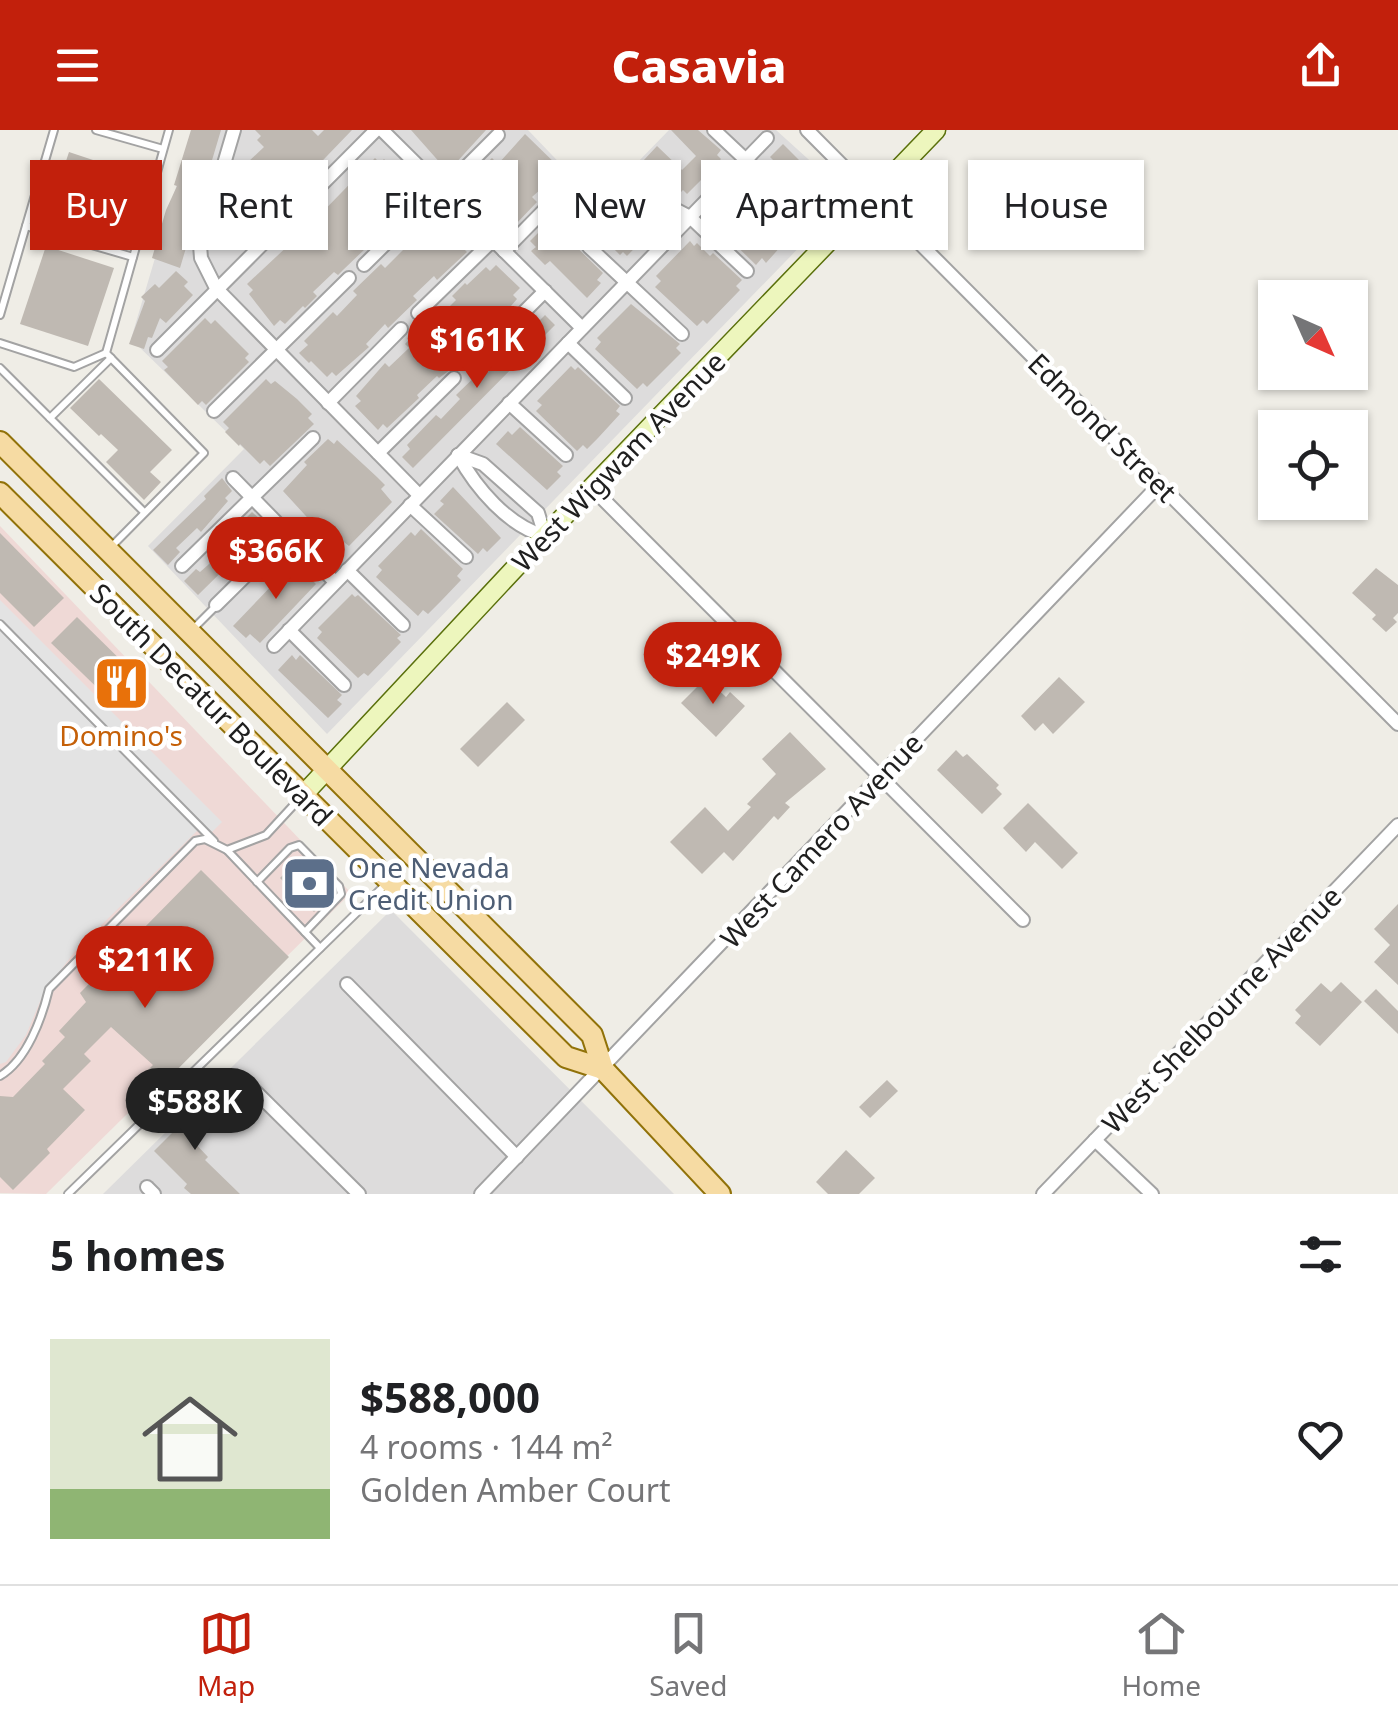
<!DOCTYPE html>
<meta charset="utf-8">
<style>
:root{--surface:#fff;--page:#f2f2f2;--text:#202124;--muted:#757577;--line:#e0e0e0;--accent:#c2200c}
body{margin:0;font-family:"Noto Sans",sans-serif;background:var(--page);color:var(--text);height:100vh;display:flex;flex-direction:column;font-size:38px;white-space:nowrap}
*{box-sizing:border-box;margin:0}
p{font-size:32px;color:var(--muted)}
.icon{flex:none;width:55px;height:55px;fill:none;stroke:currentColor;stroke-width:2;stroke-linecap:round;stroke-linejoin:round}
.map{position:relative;height:1064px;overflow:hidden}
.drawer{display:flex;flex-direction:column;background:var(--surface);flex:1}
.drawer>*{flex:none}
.guide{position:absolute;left:30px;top:30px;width:1340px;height:90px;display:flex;gap:20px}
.needle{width:65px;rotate:135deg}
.tools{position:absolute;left:1258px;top:150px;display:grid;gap:20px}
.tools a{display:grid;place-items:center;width:110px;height:110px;border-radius:0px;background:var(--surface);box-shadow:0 2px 8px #0004;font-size:50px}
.price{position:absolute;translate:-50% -85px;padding:0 22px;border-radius:35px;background:var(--accent);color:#fff;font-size:32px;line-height:65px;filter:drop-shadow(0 2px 5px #0008)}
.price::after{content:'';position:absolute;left:50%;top:60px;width:30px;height:22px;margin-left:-15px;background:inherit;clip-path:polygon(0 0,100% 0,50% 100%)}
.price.on{background:#222;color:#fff}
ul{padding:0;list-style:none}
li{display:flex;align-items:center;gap:30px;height:250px;padding:0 50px}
li span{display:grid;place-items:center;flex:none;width:280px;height:200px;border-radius:0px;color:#555}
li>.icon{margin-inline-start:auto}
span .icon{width:120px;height:120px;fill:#fffc;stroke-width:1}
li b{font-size:42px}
h2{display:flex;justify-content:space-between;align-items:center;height:120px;padding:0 50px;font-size:42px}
.pill{padding:0 35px;border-radius:0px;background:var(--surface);box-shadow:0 2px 8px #0004;font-size:35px;line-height:90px}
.pill.on{background:var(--accent);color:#fff}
header{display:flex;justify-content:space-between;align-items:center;height:130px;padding:0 50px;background:var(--accent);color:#fff;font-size:45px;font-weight:800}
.tab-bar{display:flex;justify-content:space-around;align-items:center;height:140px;border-top:2px solid var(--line);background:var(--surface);font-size:28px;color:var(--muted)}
.tab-bar a{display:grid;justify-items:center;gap:5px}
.tab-bar .on{color:var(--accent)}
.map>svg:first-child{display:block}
.residential{fill:#dddcdc}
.commercial{fill:#efd9d6}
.parking{fill:#e3e3e3}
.building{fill:#bfb9b2}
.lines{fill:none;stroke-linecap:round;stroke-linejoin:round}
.lane-casing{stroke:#a3a3a3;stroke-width:10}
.street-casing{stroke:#a3a3a3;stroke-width:16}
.secondary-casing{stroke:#5a700b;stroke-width:21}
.primary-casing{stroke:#917209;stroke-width:24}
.lane{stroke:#fff;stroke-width:6}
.street{stroke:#fff;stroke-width:12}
.secondary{stroke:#edf6bd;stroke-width:18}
.primary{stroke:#f6dba3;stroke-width:20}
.labels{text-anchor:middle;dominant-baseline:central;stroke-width:9;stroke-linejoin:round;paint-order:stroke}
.street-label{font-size:28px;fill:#1f1f1f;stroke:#fff}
.food-label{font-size:28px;fill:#c56008;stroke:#fff}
.service-label{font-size:28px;fill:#4e5e75;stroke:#fff;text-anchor:start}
</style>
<header><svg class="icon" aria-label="menu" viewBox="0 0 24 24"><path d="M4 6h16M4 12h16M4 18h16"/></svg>Casavia<svg class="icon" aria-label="share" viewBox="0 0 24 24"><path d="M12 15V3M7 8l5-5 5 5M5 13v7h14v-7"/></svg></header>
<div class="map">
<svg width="1398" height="1064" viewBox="0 0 1398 1064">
<rect width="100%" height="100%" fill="#efede6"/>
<g class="residential">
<path d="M193 0H528L598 73 669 0H776L849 66 327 604 148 416 244 319 131 209Z"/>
<path d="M391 780 674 1064H103Z"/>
</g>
<path class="commercial" d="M0 396 351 763 46 1064 0 1063Z"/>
<path class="parking" d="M0 470 222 692 208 706 200 698 76 820 44 862 26 905 6 932 0 934Z"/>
<g class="building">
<path d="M191 0H221L180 138 152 128 166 80 177 56 174 55Z"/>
<path d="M255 0H312L318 6 324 0H352L301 53 284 68 280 64 260 84 264 88 251 101 237 87 261 63 244 45 252 37 248 32 264 17 257 10 261 6Z"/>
<path d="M411 0H486L454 35 448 30 442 35Z"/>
<path d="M671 0H698L721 20 717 25 721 29 701 50 687 64 683 60 677 66 643 31 657 16 682 40 696 26Z"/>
<path d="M525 4 562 40 532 67 537 72 514 96 508 91 502 96 470 60 474 56 469 50 492 28 498 34Z"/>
<path d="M783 14 829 60 816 73 770 27Z"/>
<path d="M69 22 114 37 106 62 61 46Z"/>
<path d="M375 28 380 33 384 29 403 48 406 45 416 55 410 61 414 65 385 98 382 94 361 114 366 118 343 140 338 145 334 142 313 162 317 166 305 178 303 176 285 194 280 190 274 196 249 164 253 160 247 154 307 98Z"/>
<path d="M626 49 662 82 657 88 661 91 627 126 623 122 620 125 610 115 607 118 569 83 586 65 605 84 619 70 612 63Z"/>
<path d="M746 53 751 59 756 55 770 69 767 73 782 88 786 83 799 96 766 133 762 128 756 135 715 95 721 89 717 84Z"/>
<path d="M445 83 468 106 460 115 467 122 437 150 434 146 413 166 417 170 388 198 385 194 366 214 369 217 336 246 332 242 327 247 311 231 309 233 299 223 308 215 304 211 333 182 337 186 357 165 353 161 381 134 385 138 405 118 401 114 414 101 434 86 438 90Z"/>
<path d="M550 91 603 143 597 150 601 153 587 168 550 131 545 135 531 121 536 117 530 111Z"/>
<path d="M690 111 694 116 697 113 710 126 713 123 742 150 736 156 740 160 707 194 703 190 697 196 655 157 661 151 656 146Z"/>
<path d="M46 116 114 138 88 216 20 194Z"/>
<path d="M496 135 520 158 513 165 517 169 489 202 485 198 465 218 469 222 454 237 439 248 437 246 417 265 419 268 387 298 383 294 378 300 355 276 361 271 356 266 385 233 389 237 409 218 405 214 420 198 433 186 436 190 456 170 452 166 465 153 467 155 486 137 490 141Z"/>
<path d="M176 141 188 152 184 156 193 165 166 193 160 188 152 208 148 207 144 219 129 214 145 171 141 167 155 154 159 158Z"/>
<path d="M631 174 680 214 676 218 681 223 647 257 643 253 637 259 595 219 601 212 597 208Z"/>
<path d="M545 185 555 195 413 338 402 327 410 319 407 315 436 285 441 289 460 269 456 265 484 238 488 242 508 222 505 218 535 187 539 191Z"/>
<path d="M205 188 211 194 215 190 249 224 245 228 249 232 206 275 202 271 198 275 164 240 168 237 162 231Z"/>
<path d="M571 236 575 240 578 237 620 276 616 281 620 284 598 308 587 319 583 315 577 321 536 281 542 275 537 271Z"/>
<path d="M99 249 172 320 150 342 161 352 144 370 106 332 118 320 101 304 99 306 70 278Z"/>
<path d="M266 249 271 254 275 251 297 269 312 284 308 288 314 294 270 336 264 330 260 334 240 314 239 316 225 302 229 298 223 292Z"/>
<path d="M520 297 563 336 557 342 561 346 547 360 496 314 508 301 512 305Z"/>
<path d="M328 309 334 314 337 310 377 347 385 355 381 359 392 372 349 416 322 395 316 397 283 361 307 335 304 332Z"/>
<path d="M222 348 232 361 225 368 228 371 201 402 197 398 176 418 180 422 168 435 153 420 206 369 204 366Z"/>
<path d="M453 357 501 408 487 422 483 418 478 424 434 384 444 374 440 371Z"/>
<path d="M252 382 263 392 260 396 264 400 198 465 184 451 196 439 200 442 208 435 220 422 216 418Z"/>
<path d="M421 399 463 439 457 446 461 450 442 470 428 484 423 480 418 486 376 447 382 440 378 436 411 402 415 406Z"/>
<path d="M0 403 64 468 34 497 0 463Z"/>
<path d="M298 428 311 442 307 445 316 454 260 513 250 504 246 508 233 496Z"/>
<path d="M1376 438 1398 455V483L1393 488 1397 492 1386 502 1372 489 1376 485 1352 463Z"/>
<path d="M352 464 355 467 358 465 401 505 397 508 401 512 368 546 364 543 358 548 317 508 322 502 318 498Z"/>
<path d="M77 487 139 548 114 574 51 513Z"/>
<path d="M292 525 296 530 300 525 342 565 337 570 342 574 328 588 278 540Z"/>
<path d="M1059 547 1085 572 1053 604 1043 593 1035 601 1021 586Z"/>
<path d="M706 548 726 567 730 562 745 576 716 607 681 573Z"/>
<path d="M507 572 525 590 478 637 460 619Z"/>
<path d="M790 602 826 639 785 673 790 677 778 690 774 686 733 731 724 722 702 744 670 712 705 677 728 701 751 677 747 674 776 644 762 629Z"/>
<path d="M956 620 963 627 967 624 999 655 996 658 1002 664 982 684 937 640Z"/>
<path d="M1028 673 1078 723 1062 739 1035 712 1026 722 1003 698Z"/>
<path d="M301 727 333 762 314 782 280 748Z"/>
<path d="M201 740 289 827 151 966 136 952 153 935 111 897 84 924 91 931 63 959 85 980 47 1019 50 1023 13 1060 0 1047V966L13 967 45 934 42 931 65 907 59 901 86 872 80 863Z"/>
<path d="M1398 774V855L1374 832 1390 815 1374 799Z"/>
<path d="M1341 852 1362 872 1320 916 1295 893 1301 886 1295 880 1321 853 1331 862Z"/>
<path d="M1376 859 1398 881V904L1364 871Z"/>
<path d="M887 950 898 961 870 988 859 977Z"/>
<path d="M213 962 226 974 190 1008 208 1027 205 1030 240 1064H191L184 1058 187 1054 154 1021Z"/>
<path d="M846 1020 875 1048 859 1064H828L816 1052Z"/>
</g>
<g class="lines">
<defs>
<g id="lane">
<path d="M96 0 163 19"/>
<path d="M35 66 141 98"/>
<path d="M26 96 133 127"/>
<path d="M0 185 54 0"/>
<path d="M0 213 74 237 106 223"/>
<path d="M0 238 144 382"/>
<path d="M50 288 111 228"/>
<path d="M111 417 204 323 106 223 169 0"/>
<path d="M0 494 214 711"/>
<path d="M193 499 216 476"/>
<path d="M227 720 320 818"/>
<path d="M257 752 290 718 299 715 339 756 341 764 305 802"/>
<path d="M0 946C27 930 42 888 49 859L195 711 205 709 227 720 266 705 302 666"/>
<path d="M68 1064 385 755"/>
</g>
<g id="street">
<path d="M234 0 200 115 201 128 216 158 419 365"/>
<path d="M382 0 582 198"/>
<path d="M714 0 797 78"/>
<path d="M807 0 1398 594"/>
<path d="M648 56 671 77 690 87 747 141"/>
<path d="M443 60 498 5"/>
<path d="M589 117 682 204"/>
<path d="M504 121 558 66"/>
<path d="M364 135 441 59"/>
<path d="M418 183 493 110"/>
<path d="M568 213 625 268"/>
<path d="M157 220 376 0"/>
<path d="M473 233 545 161"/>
<path d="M328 273 401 199"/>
<path d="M509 273 566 325"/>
<path d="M214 281 349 148"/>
<path d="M378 323 454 248"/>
<path d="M458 325 483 334 538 383 545 406"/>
<path d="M458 325C476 358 508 396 545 406"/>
<path d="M233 348 335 452"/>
<path d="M592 358 1023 790"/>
<path d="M410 375 466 427"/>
<path d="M182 436 313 308"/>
<path d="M347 440 403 495"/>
<path d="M216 475 288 404"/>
<path d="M289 500 344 555"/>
<path d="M274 516 767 8"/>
<path d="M347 854 517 1027"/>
<path d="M248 954 359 1064"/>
<path d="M1095 1010 1152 1064"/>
<path d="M147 1057 154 1064"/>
<path d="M481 1064 1160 354"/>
<path d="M1043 1064 1398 695"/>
</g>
<path id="secondary" d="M303 665 545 406 936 0"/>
<g id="primary">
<path d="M0 312 592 905 603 939 720 1064"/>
<path d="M0 363 566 927 603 939"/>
</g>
</defs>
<use href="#lane" class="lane-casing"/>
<use href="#street" class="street-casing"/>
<use href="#secondary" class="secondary-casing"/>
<use href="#primary" class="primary-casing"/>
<use href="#lane" class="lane"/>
<use href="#street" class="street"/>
<use href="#secondary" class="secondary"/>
<use href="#primary" class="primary"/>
</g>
<defs>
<symbol id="restaurant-square" viewBox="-11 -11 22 22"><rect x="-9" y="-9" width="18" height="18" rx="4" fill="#e8710a" stroke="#fff"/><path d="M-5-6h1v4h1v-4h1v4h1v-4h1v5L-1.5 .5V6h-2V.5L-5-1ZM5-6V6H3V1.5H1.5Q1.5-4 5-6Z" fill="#fff"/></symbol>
<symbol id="bank-square" viewBox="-11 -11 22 22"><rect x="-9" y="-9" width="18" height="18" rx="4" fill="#5c6f8a" stroke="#fff"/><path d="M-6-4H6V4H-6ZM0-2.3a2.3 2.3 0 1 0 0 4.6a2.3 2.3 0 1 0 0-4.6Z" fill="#fff"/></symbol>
</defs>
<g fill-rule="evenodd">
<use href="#restaurant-square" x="90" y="522" width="63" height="63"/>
<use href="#bank-square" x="278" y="722" width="63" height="63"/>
</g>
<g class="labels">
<g class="street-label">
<text transform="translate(1103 297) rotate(45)">Edmond Street</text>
<text transform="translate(618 331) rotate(-46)">West Wigwam Avenue</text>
<text transform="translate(212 574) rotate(45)">South Decatur Boulevard</text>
<text transform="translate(821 710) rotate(-47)">West Camero Avenue</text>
<text transform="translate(1221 879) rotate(-46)">West Shelbourne Avenue</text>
</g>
<g class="food-label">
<text x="121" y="605">Domino's</text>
</g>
<g class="service-label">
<text x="348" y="737">One Nevada<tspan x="348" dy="32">Credit Union</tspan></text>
</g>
</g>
</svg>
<div class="tools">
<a><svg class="needle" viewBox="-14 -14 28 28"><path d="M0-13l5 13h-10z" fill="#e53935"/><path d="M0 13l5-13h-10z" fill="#757577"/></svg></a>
<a><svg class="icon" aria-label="locate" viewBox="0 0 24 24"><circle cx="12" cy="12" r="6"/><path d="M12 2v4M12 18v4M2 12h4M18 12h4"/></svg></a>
</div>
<b class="price" style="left:477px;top:261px">$161K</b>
<b class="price" style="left:276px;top:472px">$366K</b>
<b class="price" style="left:713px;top:577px">$249K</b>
<b class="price" style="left:145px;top:881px">$211K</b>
<b class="price on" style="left:195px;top:1023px">$588K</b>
<div class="guide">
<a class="pill on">Buy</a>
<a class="pill">Rent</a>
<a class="pill">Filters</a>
<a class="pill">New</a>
<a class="pill">Apartment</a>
<a class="pill">House</a>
</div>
</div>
<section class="drawer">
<h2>5 homes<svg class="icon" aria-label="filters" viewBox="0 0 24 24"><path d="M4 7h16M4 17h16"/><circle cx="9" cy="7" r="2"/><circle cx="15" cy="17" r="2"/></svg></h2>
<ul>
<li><span style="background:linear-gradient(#dfe7d0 75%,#8fb573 0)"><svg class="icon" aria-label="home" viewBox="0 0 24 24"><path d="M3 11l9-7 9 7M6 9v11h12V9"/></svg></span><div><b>$588,000</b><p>4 rooms · 144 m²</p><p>Golden Amber Court</p></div><svg class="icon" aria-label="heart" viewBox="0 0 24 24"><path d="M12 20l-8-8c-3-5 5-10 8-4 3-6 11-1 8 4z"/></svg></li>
</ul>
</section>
<nav class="tab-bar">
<a class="on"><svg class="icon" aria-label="map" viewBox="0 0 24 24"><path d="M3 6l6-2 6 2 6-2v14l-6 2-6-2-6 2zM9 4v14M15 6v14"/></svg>Map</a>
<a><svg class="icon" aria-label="saved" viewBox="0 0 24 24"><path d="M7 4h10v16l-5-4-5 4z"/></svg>Saved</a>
<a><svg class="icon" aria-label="home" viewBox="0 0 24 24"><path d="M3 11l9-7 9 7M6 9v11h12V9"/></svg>Home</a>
</nav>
